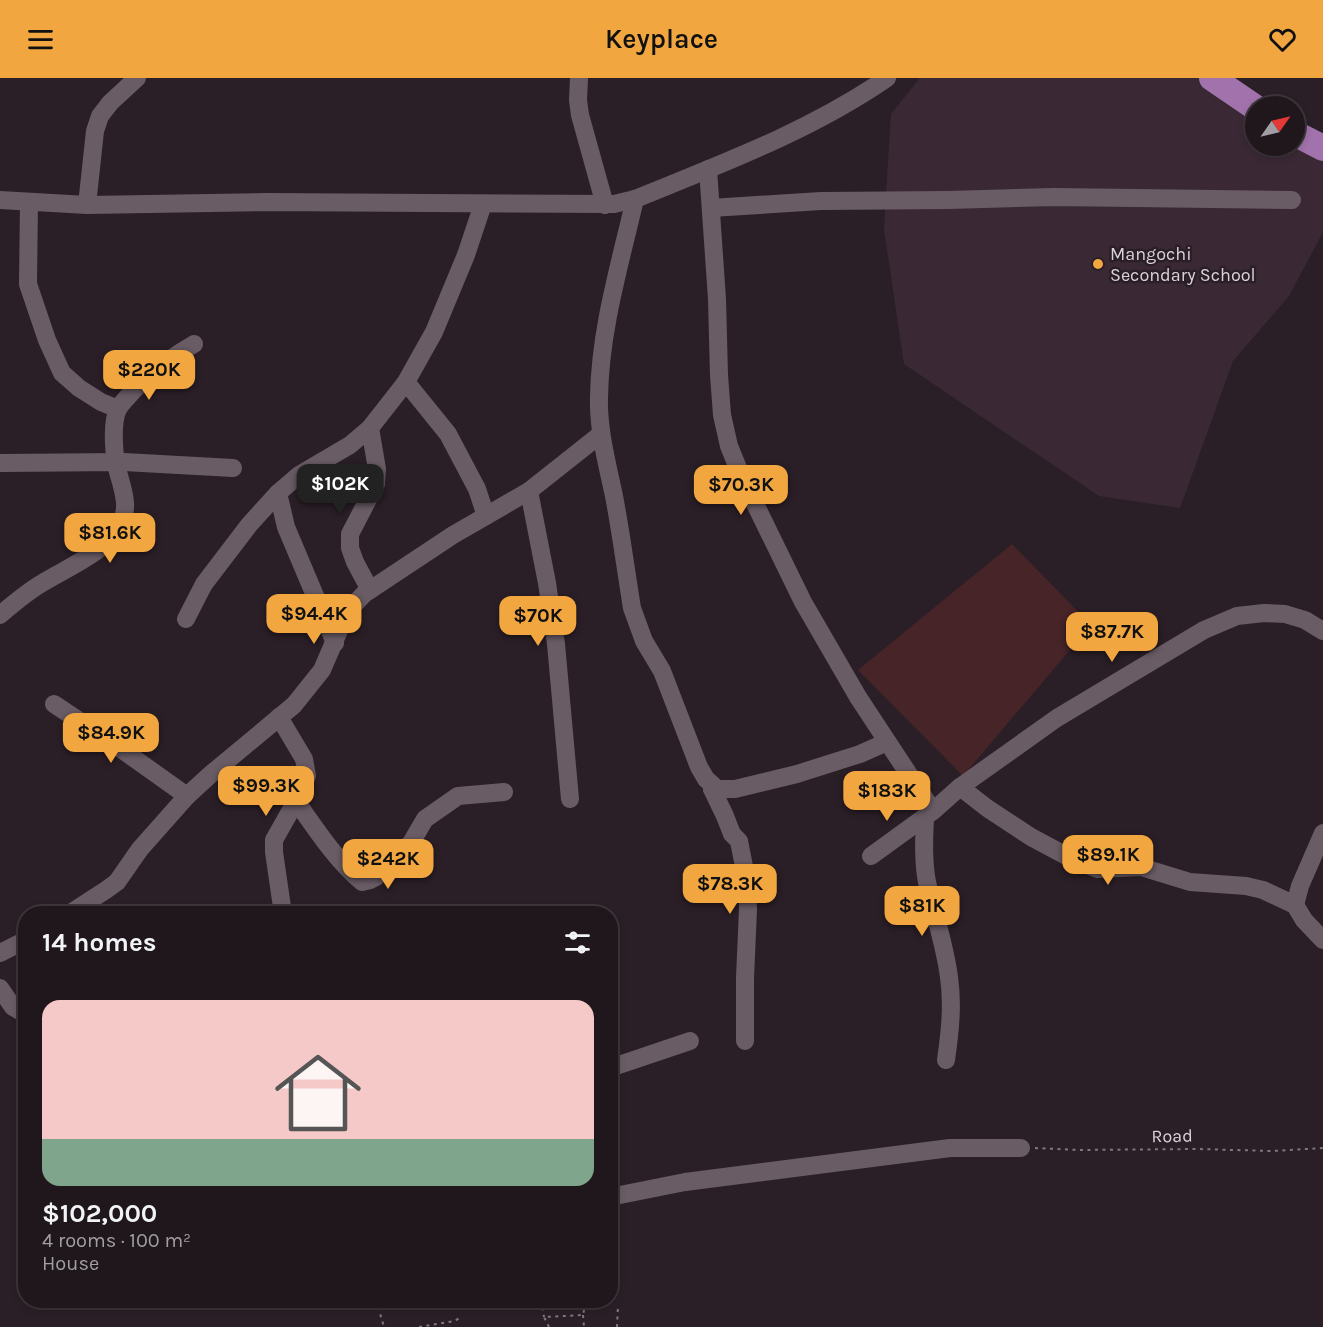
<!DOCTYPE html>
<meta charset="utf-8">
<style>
:root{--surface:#20171d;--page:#2d242a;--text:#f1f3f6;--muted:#a29fa4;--line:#3d363b;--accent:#f1a640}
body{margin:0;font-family:Karla,sans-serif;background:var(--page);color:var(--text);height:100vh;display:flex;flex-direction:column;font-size:22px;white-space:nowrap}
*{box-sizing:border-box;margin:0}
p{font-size:20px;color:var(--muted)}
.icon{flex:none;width:33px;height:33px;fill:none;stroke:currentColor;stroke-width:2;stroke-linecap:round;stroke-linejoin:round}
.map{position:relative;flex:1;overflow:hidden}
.panel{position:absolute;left:18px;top:828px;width:600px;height:402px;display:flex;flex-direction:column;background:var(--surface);border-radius:24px;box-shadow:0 3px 9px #0003,0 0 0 2px var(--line)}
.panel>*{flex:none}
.needle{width:39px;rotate:56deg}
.tools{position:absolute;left:1245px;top:18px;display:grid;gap:12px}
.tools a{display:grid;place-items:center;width:60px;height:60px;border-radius:50%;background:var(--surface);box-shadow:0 3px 9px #0003,0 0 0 2px var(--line);font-size:30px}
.price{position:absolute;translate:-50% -51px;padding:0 14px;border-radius:12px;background:var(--accent);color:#111;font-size:20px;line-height:39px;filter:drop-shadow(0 2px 3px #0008)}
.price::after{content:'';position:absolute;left:50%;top:36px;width:18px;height:14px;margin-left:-9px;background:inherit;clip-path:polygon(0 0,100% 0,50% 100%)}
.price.current{background:#222;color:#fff}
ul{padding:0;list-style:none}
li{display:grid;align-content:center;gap:12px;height:318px;padding:0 24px}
li span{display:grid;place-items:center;height:186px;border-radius:18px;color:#555}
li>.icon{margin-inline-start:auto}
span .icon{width:108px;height:108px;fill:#fffc;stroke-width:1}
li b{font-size:26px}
h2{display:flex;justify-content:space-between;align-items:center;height:72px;padding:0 24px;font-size:26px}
header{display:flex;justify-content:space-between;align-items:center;height:78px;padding:0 24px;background:var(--accent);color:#111;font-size:27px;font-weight:600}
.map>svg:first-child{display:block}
.built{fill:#3a2935}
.green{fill:#462427}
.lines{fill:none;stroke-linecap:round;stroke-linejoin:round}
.path{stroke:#81777e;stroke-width:2;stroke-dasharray:3 4.5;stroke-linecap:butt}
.minor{stroke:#6a5c65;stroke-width:18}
.highway{stroke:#a172ac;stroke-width:26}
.poi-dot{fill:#f1a640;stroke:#2b1f27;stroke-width:2}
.labels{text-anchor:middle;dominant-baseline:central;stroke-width:5;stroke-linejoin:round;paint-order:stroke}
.poi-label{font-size:18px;fill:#dbd2d8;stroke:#2b1f27;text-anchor:start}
.street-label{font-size:18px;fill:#dbd2d8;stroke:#2b1f27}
</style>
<header><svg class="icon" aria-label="menu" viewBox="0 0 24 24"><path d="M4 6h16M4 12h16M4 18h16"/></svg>Keyplace<svg class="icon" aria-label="heart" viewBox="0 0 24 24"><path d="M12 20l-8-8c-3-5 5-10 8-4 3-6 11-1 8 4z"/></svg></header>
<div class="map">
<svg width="1323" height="1249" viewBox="0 0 1323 1249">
<rect width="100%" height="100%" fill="#2b1f27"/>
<path class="built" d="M920 0H1206L1255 35 1256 68H1294L1295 63 1323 83V154L1289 218 1233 283 1180 430 1099 418 904 286 884 151 891 36Z"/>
<path class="green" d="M1012 466 1091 547 963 698 858 592Z"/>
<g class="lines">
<g class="path">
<path d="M1035 1070 1080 1072 1197 1071 1272 1073 1323 1070"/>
<path d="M376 1222 384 1249"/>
<path d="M541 1222 544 1239"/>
<path d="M583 1237 584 1249"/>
<path d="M419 1249 454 1243 462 1239"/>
<path d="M549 1249 544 1239 583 1237 586 1222"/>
<path d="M617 1249 618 1227"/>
</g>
<g class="minor">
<path d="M579 0 578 22 580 37 605 127"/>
<path d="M708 91 717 221 719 297 722 337 729 368 740 395 803 524 858 619 933 733"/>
<path d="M635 121C620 186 600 252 599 319 598 352 607 385 614 418 621 455 626 493 632 530L644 563 662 593 699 689 706 701 715 709 712 711 725 738 732 756 739 763 747 804 748 831 745 900V963"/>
<path d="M0 122 87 127 265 124 614 126 635 121C721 86 810 53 887 0"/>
<path d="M29 124 28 206 47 262 62 295 79 310 101 324 118 331"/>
<path d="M87 127 95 53 100 38 110 25 137 0"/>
<path d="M711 130 821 123 948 122 1054 119 1292 122"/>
<path d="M406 304 448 356 477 411 486 438"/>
<path d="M0 385 124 384 233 390"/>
<path d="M529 413 547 505 556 566 570 721"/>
<path d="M278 415 286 449 335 565"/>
<path d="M370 512 355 484 350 470V456L376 406 377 391 370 350"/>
<path d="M0 537C14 525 28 513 44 504 70 488 105 475 120 447 130 430 123 412 118 394 114 379 111 346 118 331 122 324 128 319 133 313 151 295 171 279 194 266"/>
<path d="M186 541 204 506 249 447 278 415 299 397 350 367 370 350 406 304 434 254 466 177 483 126"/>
<path d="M54 626 114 666 187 718"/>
<path d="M279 639 304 681 307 698 296 723 274 762V774L283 836"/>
<path d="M960 709 987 730 1031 759 1074 782 1098 791 1141 789 1190 804 1246 808 1263 812 1295 827 1304 842 1323 862"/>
<path d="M712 711H735L797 696 860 676 887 664"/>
<path d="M296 723C316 751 335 781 362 804L370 802 376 799 411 765 425 741 458 718 504 714"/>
<path d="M925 739C924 761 923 783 927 804 934 836 945 867 949 899 953 927 950 954 946 982"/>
<path d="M871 778 933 733 960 709 1057 640 1204 552 1237 538 1264 535 1285 536 1305 542 1323 553"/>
<path d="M1295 827 1300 808 1323 755"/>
<path d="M69 836 106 812 117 804 140 771 187 718 211 696 294 627 322 592 347 534 364 516 453 457 529 413 601 356"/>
<path d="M0 875 26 862"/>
<path d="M0 910 13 929 20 933 26 931"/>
<path d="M610 990 690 963"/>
<path d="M610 1119 685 1104 950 1070H1021"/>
</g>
<g class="highway">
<path d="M1212 0 1256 30"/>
<path d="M1294 55 1323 70"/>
</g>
</g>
<circle class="poi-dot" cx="1098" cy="186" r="6"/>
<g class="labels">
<g class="poi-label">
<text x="1110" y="176">Mangochi<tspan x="1110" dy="21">Secondary School</tspan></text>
</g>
<g class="street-label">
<text transform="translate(1172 1058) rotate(-1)">Road</text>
</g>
</g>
</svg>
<div class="tools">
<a><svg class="needle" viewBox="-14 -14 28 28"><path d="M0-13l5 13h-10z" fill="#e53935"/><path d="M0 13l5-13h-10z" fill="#a29fa4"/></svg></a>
</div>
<b class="price" style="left:149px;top:323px">$220K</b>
<b class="price current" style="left:340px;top:437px">$102K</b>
<b class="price" style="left:741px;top:438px">$70.3K</b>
<b class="price" style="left:110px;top:486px">$81.6K</b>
<b class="price" style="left:314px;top:567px">$94.4K</b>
<b class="price" style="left:538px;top:569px">$70K</b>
<b class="price" style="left:1112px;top:585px">$87.7K</b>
<b class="price" style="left:111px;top:686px">$84.9K</b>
<b class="price" style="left:266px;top:739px">$99.3K</b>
<b class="price" style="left:887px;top:744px">$183K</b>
<b class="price" style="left:1108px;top:808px">$89.1K</b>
<b class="price" style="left:388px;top:812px">$242K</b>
<b class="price" style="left:730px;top:837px">$78.3K</b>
<b class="price" style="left:922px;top:859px">$81K</b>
<section class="panel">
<h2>14 homes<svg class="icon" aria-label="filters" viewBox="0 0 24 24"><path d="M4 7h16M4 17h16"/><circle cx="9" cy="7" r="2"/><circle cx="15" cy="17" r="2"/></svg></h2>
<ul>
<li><span style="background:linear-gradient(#f6c9c9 75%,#7fa58c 0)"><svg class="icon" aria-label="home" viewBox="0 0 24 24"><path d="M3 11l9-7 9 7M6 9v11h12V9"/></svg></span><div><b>$102,000</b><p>4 rooms · 100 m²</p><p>House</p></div></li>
</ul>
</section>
</div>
